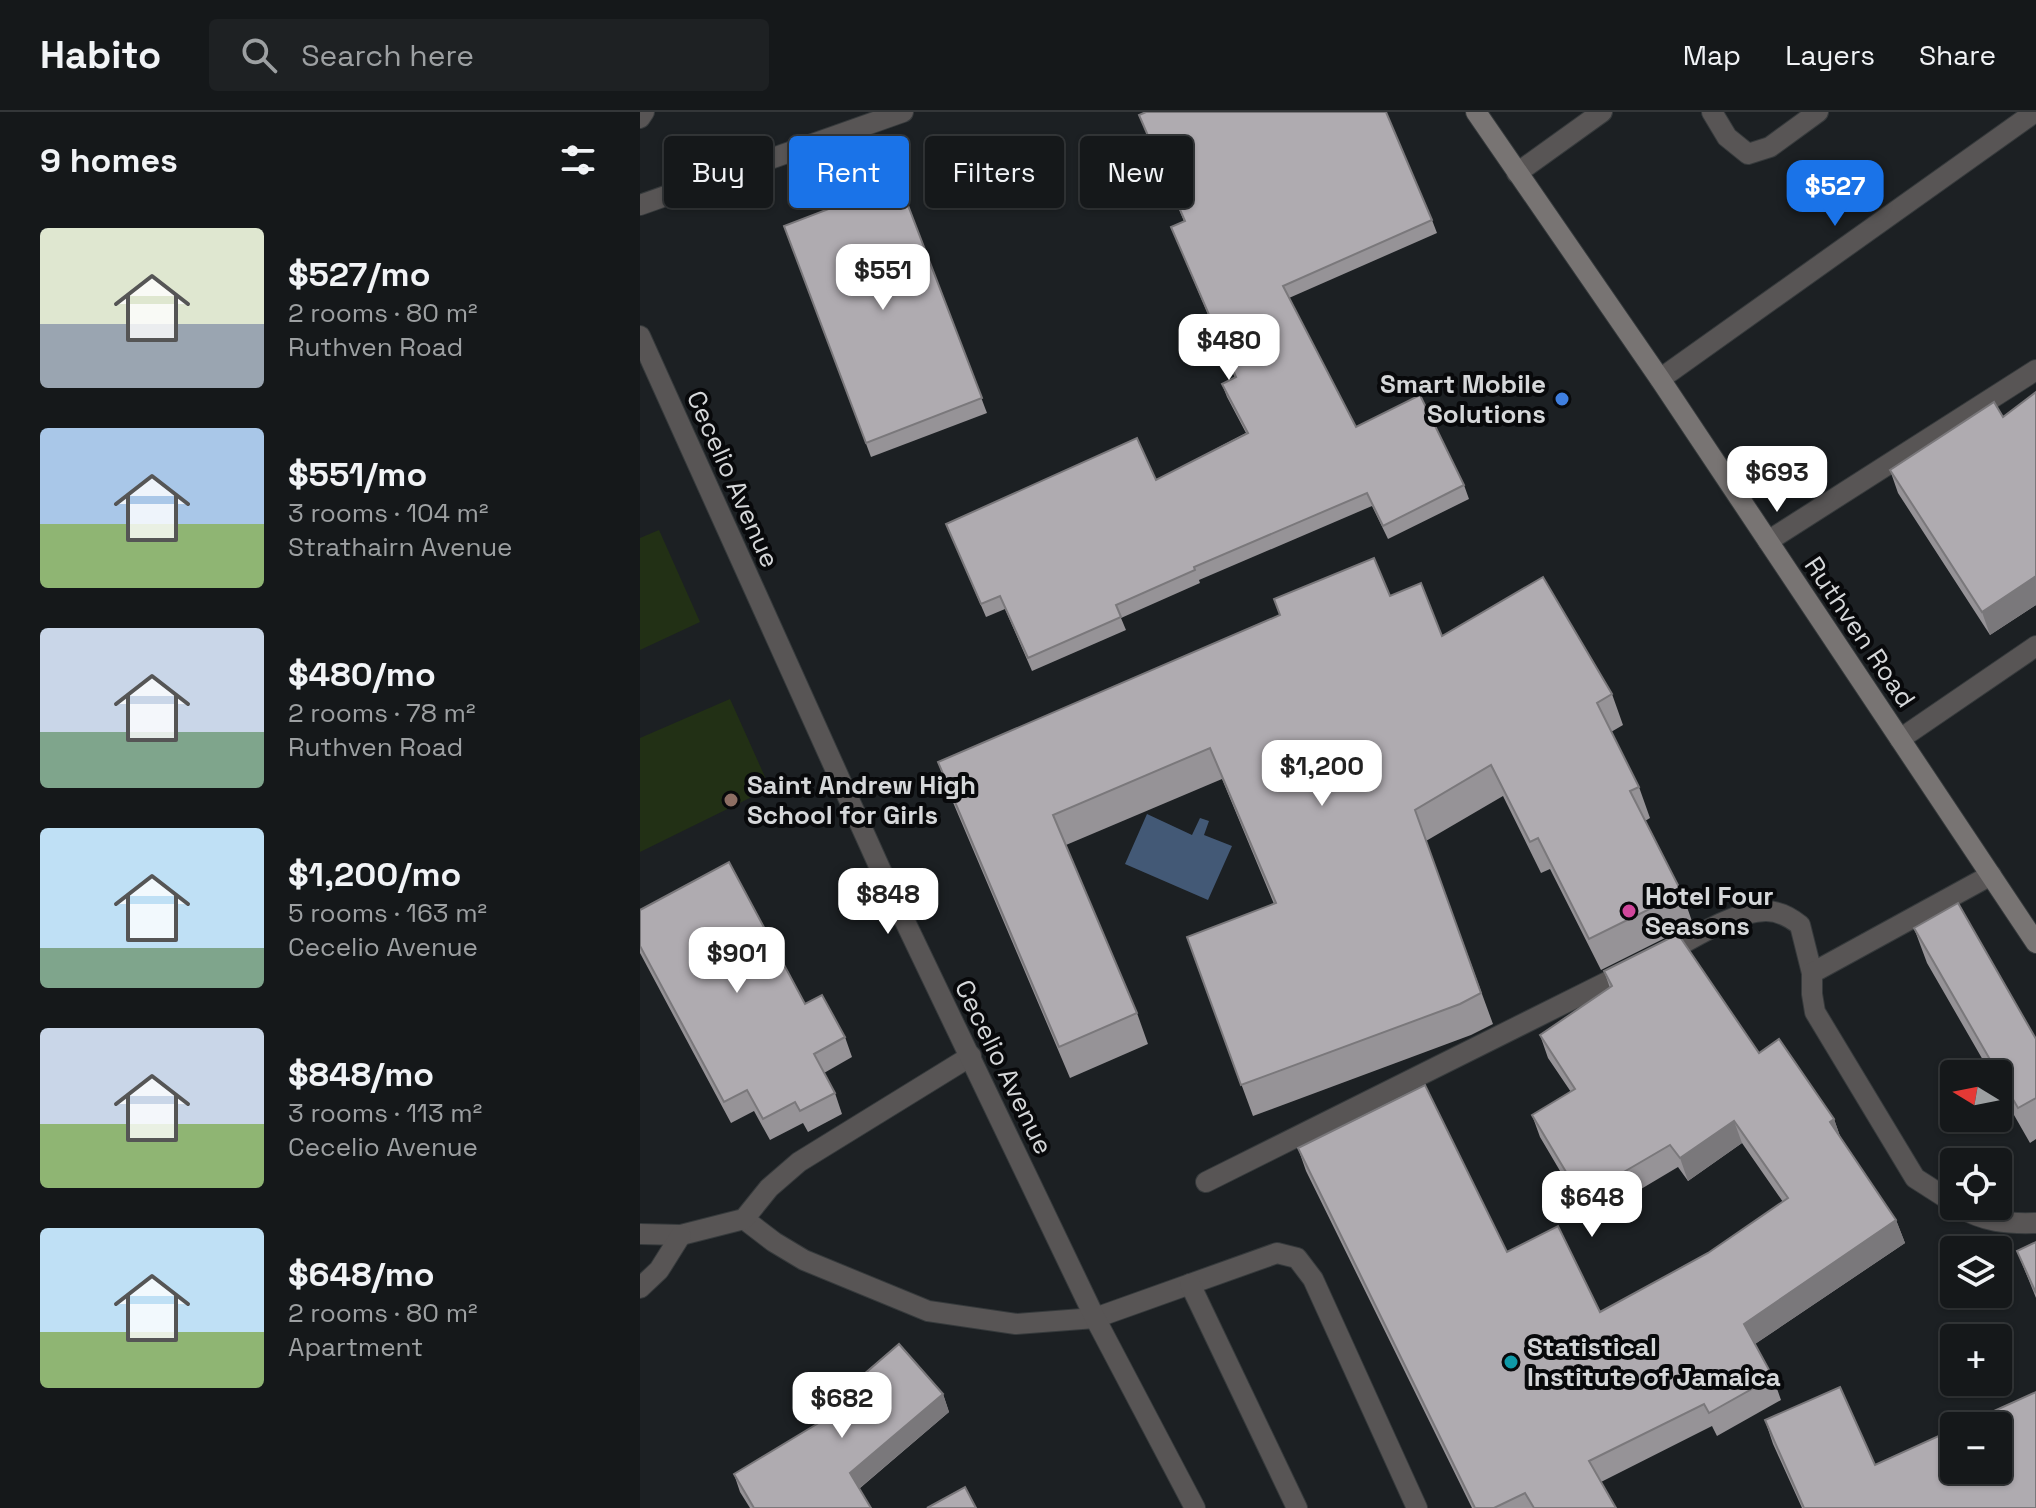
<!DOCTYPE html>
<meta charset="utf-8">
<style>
:root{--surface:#15181a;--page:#1e2123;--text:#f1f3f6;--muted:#9da0a2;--line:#343739;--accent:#1a73e8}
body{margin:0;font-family:"Space Grotesk",sans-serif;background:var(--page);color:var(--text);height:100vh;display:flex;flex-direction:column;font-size:30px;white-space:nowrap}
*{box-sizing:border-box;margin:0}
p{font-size:26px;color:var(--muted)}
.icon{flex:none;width:44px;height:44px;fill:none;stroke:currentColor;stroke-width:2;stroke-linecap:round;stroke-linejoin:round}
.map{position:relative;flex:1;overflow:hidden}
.panel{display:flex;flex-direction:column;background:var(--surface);width:640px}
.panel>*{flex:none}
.banner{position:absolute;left:24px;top:24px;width:760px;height:72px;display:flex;gap:16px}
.needle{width:52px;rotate:280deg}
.buttons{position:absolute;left:1300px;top:948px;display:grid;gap:16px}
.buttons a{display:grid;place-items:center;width:72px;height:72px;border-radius:8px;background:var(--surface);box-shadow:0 2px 6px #0004,0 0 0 2px var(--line);font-size:40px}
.price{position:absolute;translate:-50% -68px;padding:0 18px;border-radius:16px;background:#fff;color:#222;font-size:26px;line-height:52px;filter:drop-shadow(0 2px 4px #0008)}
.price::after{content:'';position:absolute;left:50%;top:48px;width:24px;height:18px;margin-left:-12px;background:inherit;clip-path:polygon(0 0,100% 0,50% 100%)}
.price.current{background:var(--accent);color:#fff}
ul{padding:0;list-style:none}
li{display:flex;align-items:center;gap:24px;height:200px;padding:0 40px}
li span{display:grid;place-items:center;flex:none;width:224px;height:160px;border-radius:8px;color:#555}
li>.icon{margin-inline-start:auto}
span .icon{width:96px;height:96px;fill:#fffc;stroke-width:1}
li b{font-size:34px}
h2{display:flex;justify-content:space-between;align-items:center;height:96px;padding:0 40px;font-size:34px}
.chip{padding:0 28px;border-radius:8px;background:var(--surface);box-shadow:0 2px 6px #0004,0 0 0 2px var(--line);font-size:28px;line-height:72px}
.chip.current{background:var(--accent);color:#fff}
header{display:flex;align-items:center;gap:48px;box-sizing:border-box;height:112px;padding:0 40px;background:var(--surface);border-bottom:2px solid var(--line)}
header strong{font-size:38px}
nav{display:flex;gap:44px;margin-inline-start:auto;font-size:28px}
.search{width:560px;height:72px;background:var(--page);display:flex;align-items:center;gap:20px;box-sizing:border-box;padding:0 28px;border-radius:8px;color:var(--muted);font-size:30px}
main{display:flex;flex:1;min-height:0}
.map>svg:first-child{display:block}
.green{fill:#223015}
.water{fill:#435976}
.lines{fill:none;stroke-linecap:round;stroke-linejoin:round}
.lane-casing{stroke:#363a3c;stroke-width:22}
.street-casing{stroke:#363a3c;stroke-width:22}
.secondary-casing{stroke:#363a3c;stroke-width:22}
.lane{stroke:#585555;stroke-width:20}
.street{stroke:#585555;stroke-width:20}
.secondary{stroke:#787473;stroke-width:20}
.wall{fill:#969397}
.shaded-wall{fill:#7a787b}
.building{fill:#afabb0;stroke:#7a787b;stroke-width:2}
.shop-dot{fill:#3f7fe0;stroke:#08090b;stroke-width:3}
.education-dot{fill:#8d6e63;stroke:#08090b;stroke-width:3}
.hotel-dot{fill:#d1479c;stroke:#08090b;stroke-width:3}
.culture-dot{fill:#0f9aa8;stroke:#08090b;stroke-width:3}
.labels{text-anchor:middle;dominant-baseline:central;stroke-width:8;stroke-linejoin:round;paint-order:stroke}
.poi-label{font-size:26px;font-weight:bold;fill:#d5d7d9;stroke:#08090b;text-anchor:start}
.street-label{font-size:26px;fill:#d5d7d9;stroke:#08090b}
</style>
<header>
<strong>Habito</strong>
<div class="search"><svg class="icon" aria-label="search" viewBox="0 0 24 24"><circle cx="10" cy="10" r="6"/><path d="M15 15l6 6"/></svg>Search here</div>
<nav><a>Map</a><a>Layers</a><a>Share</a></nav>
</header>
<main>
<section class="panel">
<h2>9 homes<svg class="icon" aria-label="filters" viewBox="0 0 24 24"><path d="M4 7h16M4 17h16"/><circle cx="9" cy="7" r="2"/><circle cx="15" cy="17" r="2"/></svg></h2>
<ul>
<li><span style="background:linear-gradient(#dfe7d0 60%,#9aa5b1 0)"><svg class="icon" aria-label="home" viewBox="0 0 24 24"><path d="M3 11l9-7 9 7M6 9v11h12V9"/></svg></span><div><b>$527/mo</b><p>2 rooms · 80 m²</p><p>Ruthven Road</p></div></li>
<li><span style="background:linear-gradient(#a9c7e8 60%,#8fb573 0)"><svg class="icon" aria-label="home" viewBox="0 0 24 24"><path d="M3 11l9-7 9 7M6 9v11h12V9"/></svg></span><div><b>$551/mo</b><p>3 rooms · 104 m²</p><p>Strathairn Avenue</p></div></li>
<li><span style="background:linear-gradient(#c9d6e8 65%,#7fa58c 0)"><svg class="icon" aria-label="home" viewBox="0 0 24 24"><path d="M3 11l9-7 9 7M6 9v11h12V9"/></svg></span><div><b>$480/mo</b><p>2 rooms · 78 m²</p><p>Ruthven Road</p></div></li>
<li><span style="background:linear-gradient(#bfe0f5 75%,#7fa58c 0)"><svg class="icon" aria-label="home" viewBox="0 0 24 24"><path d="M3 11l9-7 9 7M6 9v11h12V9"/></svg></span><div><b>$1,200/mo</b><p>5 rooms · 163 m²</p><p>Cecelio Avenue</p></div></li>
<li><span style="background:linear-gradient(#c9d6e8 60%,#8fb573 0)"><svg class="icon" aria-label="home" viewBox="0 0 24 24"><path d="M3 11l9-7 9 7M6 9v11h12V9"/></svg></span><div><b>$848/mo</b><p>3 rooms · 113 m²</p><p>Cecelio Avenue</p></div></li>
<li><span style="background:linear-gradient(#bfe0f5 65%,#8fb573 0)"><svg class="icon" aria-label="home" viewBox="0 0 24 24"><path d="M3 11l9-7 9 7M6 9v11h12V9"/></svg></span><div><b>$648/mo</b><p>2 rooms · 80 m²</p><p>Apartment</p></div></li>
</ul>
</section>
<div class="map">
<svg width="1396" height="1396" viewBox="0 0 1396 1396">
<rect width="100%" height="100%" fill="#1c2023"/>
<g class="green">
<path d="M19 418 60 510 0 538V426Z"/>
<path d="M90 587 130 676 0 740V626Z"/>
</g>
<path class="water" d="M507 702 552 723 560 706 569 709 564 723 592 734 568 788 485 752Z"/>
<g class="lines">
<defs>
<g id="lane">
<path d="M1072 0 1087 25 1108 42 1130 35 1178 0"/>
<path d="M0 6 4 0"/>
<path d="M877 61 962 0"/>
<path d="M1128 429 1396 258"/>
<path d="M1260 627 1396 534"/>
<path d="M1020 844C1049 829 1093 799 1126 799 1139 799 1150 805 1160 813L1172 861"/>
<path d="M566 1070 991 858"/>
<path d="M1314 1091 1275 1066 1175 900 1172 882V861L1351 763"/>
<path d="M1318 1094C1343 1110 1368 1112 1396 1111"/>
<path d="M104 1107 134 1130 164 1148 288 1199 376 1212 455 1206 637 1141 657 1146 673 1167 777 1396"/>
<path d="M0 1122 41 1123 104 1107 129 1076 159 1050 331 944"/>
<path d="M550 1172 657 1396"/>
<path d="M0 1176 19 1158 41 1123"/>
</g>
<g id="street">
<path d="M0 93 263 0"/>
<path d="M0 224 248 774 455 1206 555 1396"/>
<path d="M1020 267 1395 0"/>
</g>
<path id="secondary" d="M836 0 1020 267 1396 831"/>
</defs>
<use href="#lane" class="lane-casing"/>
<use href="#street" class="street-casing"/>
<use href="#secondary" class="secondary-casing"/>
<use href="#lane" class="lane"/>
<use href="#street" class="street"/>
<use href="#secondary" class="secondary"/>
</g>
<g class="wall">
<path d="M499 3 792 108 797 121 649 186 716 315 824 373 829 387 748 427 732 394 559 468 560 471 481 506 486 518 392 559 365 497 346 505 306 412 516 368 606 321 587 285 582 272 595 266 531 115 544 109Z"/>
<path d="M259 70 347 301 231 345 144 114Z"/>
<path d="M1396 280V493L1350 523 1258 381 1250 358 1363 305Z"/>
<path d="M750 484 802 524 972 582 983 613 971 620 999 675 1010 706 1005 709 1042 781 1053 812 961 858 910 757 901 761 863 684 786 729 853 912 831 923 613 1004 547 825 634 792 582 667 426 733 497 901 508 932 430 966 309 681 298 650 640 503 634 487Z"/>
<path d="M0 798 165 892 205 925 212 945 184 961 195 981 202 1002 168 1020 163 1011 130 1028 114 999 91 1011 0 841Z"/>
<path d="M1274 816 1396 927V1027L1390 1031 1358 975V962H1351L1287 851Z"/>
<path d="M964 859 1119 941 1194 1007 1201 1027 1256 1108 1265 1131 1115 1232 1133 1265 1141 1288 1077 1324 1072 1314 961 1370 976 1396H832L666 1059 658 1036 867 1140 960 1200 1068 1141 1143 1090 1102 1031 1048 1069 1038 1055 949 1108 900 1025 892 1003 931 980 908 946 900 923 970 876Z"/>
<path d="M1396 1130V1186L1377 1139Z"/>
<path d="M303 1282 309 1300 219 1377 231 1396H110L100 1380 94 1362 197 1300 193 1289Z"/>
<path d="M1125 1308 1235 1353 1396 1396H1162L1133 1332Z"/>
</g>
<g class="shaded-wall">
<path d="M1396 464V493L1350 523 1342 500Z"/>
<path d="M1194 1007 1202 1030 1190 1010Z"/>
<path d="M1094 1009 1102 1031 1048 1069 1040 1046Z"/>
<path d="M1256 1108 1265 1131 1112 1234 1104 1212Z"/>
<path d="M303 1282 309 1300 216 1379 210 1361Z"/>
</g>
<g class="building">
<path d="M506 0H746L792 108 643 174 716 315 780 283 824 373 743 414 727 381 554 455 555 458 476 493 481 505 388 546 360 484 341 492 306 412 497 326 516 368 608 321 582 272 596 265 531 115 545 109 499 3Z"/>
<path d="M259 70 342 286 226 331 144 114Z"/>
<path d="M1396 280V464L1342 500 1250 358 1354 290 1363 305Z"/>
<path d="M734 446 750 484 781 471 802 524 903 465 972 582 957 591 999 675 990 679 1042 781 949 827 898 726 890 730 851 653 775 698 841 881 820 892 601 973 547 825 636 791 570 636 413 703 497 901 419 935 298 650 640 503 634 487Z"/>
<path d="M89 750 165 892 182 883 205 925 174 942 195 981 160 999 155 990 123 1007 107 978 84 990 0 834V798Z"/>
<path d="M1318 791 1396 927V986L1378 996 1274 816Z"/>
<path d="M1038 822 1119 941 1139 927 1194 1007 1190 1010 1256 1108 1104 1212 1133 1265 1069 1301 1064 1292 949 1349 976 1396H894L885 1381 854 1396H835L658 1036 785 973 867 1140 918 1114 960 1200 1068 1141 1148 1086 1094 1009 1040 1046 1030 1033 941 1085 892 1003 935 977 900 923 972 874 964 859Z"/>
<path d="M1396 1130V1181L1377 1139Z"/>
<path d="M259 1232 303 1282 210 1361 231 1396H114L94 1362 200 1298 193 1289Z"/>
<path d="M1200 1275 1235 1353 1314 1317V1358H1358V1314H1321L1396 1280V1396H1164L1125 1308Z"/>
<path d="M325 1375 336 1396H287Z"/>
</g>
<circle class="shop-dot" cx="922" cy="287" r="8"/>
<circle class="education-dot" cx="91" cy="688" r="8"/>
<circle class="hotel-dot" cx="989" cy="799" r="8"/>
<circle class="culture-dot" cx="871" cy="1250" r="8"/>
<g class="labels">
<g class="poi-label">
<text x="906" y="272" text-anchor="end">Smart Mobile<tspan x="906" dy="30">Solutions</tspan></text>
<text x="107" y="673">Saint Andrew High<tspan x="107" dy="30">School for Girls</tspan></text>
<text x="1005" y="784">Hotel Four<tspan x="1005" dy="30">Seasons</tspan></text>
<text x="887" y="1235">Statistical<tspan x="887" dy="30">Institute of Jamaica</tspan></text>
</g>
<g class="street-label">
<text transform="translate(93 367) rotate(66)">Cecelio Avenue</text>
<text transform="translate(1220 520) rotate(56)">Ruthven Road</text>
<text transform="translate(364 955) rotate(64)">Cecelio Avenue</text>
</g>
</g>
</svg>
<div class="buttons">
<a><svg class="needle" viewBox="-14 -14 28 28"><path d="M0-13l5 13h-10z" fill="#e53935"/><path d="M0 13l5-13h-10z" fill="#9da0a2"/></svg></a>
<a><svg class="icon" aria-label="locate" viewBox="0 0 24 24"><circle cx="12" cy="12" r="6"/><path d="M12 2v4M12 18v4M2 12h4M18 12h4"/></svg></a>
<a><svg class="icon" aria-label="layers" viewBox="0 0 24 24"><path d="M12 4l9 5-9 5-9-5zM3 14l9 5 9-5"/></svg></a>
<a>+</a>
<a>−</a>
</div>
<b class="price current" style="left:1195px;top:116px">$527</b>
<b class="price" style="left:243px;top:200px">$551</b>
<b class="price" style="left:589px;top:270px">$480</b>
<b class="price" style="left:1137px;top:402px">$693</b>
<b class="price" style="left:682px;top:696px">$1,200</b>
<b class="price" style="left:248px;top:824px">$848</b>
<b class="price" style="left:97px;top:883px">$901</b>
<b class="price" style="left:952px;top:1127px">$648</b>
<b class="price" style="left:202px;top:1328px">$682</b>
<div class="banner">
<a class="chip">Buy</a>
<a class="chip current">Rent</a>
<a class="chip">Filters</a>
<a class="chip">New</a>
</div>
</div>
</main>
